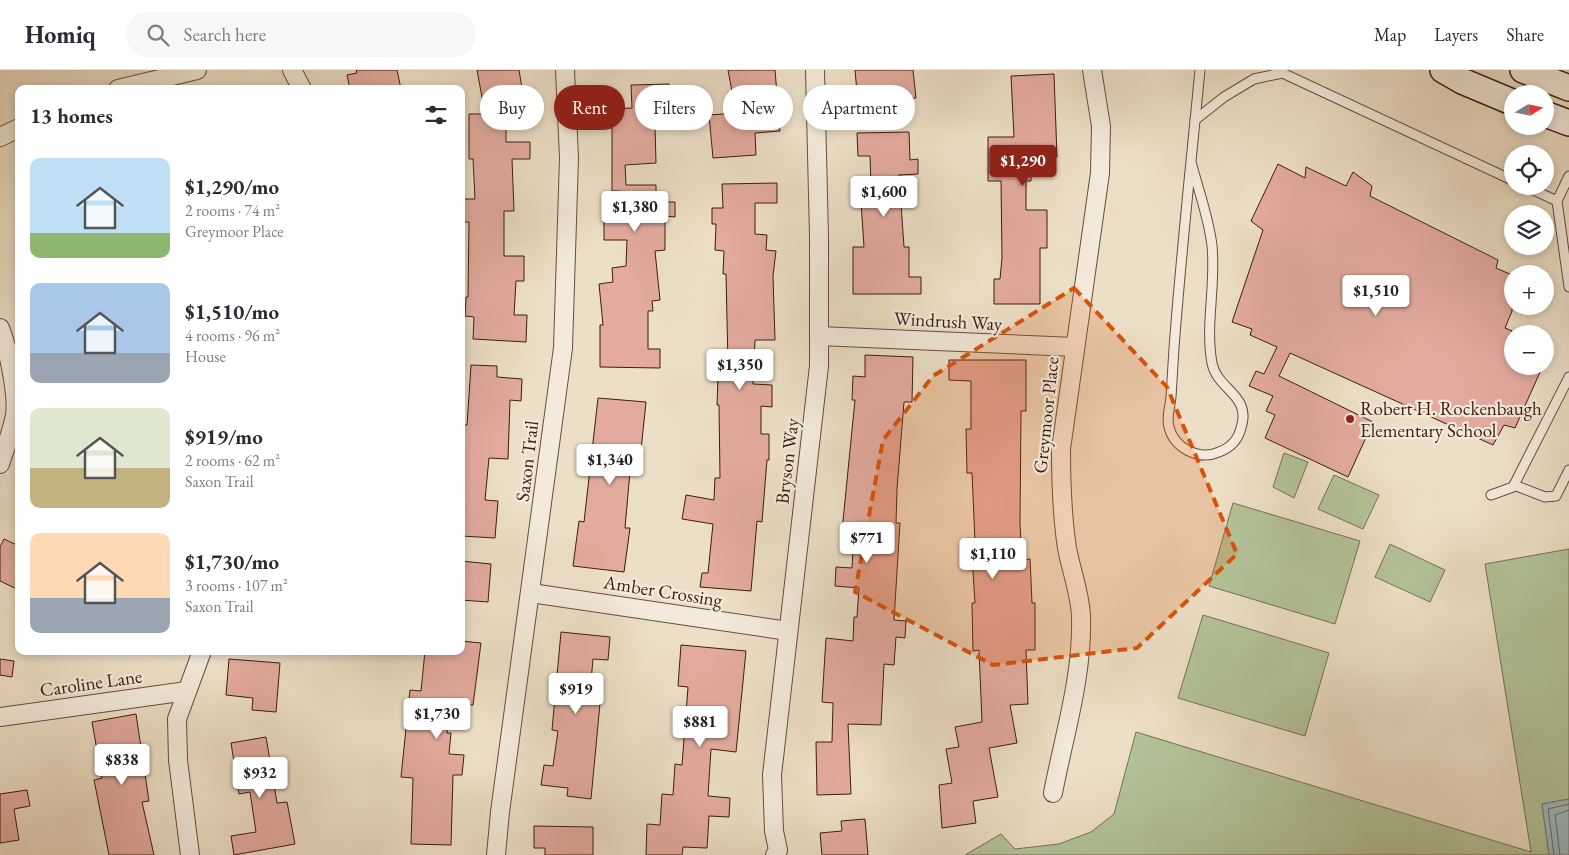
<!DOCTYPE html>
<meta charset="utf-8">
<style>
:root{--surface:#fff;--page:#f7f7f7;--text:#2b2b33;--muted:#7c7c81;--line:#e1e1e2;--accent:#8f2418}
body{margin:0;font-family:"EB Garamond",serif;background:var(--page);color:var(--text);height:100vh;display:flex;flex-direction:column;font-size:19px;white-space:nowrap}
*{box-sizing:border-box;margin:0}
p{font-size:16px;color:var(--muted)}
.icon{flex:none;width:28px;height:28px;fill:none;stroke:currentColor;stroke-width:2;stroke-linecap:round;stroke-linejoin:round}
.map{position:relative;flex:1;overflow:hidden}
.sheet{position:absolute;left:15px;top:15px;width:450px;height:570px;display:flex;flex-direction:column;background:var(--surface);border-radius:10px;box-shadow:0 2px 8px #0003}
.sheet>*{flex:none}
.hud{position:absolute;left:480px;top:15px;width:475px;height:45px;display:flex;gap:10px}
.needle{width:32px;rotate:80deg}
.controls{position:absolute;left:1504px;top:15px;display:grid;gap:10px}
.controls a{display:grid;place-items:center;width:50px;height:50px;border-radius:50%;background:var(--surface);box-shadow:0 2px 8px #0003;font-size:25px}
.price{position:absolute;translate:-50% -42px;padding:0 11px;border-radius:5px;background:#fff;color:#222;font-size:16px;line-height:32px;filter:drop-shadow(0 1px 2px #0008)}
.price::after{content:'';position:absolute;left:50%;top:30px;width:15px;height:11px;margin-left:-8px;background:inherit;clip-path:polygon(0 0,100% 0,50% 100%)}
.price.active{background:var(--accent);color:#fff}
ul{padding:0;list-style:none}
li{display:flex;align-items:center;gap:15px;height:125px;padding:0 15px}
li span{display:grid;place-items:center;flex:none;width:140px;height:100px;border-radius:10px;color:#555}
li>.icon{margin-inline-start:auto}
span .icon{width:60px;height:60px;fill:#fffc;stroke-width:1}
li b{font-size:21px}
h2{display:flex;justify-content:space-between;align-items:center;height:60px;padding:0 15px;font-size:21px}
.chip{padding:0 18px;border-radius:22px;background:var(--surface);box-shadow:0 2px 8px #0003;font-size:18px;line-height:45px}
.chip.active{background:var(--accent);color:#fff}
header{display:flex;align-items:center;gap:30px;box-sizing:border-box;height:70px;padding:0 25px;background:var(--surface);border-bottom:1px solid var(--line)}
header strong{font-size:24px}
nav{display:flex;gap:28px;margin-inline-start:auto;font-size:18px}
.search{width:350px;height:45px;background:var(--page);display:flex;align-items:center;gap:12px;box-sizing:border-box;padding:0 18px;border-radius:28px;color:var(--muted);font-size:19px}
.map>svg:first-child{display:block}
.green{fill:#b3c399;stroke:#777054}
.water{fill:#9dbabf;stroke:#767b79}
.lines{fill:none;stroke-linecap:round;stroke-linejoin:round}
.shore{stroke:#6c6b67;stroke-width:1}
.building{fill:#e3ab9f;stroke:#3b1c0f}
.lane-casing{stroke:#684d3d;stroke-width:11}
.street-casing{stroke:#684d3d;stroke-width:20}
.secondary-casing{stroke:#3b1c0f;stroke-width:28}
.lane{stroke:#f3eadb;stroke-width:9}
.street{stroke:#f3eadb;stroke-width:18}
.secondary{stroke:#f3eadb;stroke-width:25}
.marked{fill:#d7530c;fill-opacity:0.2;stroke:#d7530c;stroke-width:4;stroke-dasharray:10 6;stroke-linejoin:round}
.poi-dot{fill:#8f2418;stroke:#f3eadb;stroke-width:2}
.labels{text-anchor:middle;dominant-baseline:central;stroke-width:4.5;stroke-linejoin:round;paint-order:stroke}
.street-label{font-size:19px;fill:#3b1c0f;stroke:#f3eadb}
.poi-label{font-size:19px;fill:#3b1c0f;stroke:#f3eadb;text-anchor:start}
</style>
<header>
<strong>Homiq</strong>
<div class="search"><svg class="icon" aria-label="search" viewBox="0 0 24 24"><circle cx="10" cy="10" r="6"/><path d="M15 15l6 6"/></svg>Search here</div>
<nav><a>Map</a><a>Layers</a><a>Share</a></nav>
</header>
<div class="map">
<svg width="1569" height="785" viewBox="0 0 1569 785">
<rect width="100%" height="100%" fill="#eddfc7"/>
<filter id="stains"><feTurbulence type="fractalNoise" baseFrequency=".004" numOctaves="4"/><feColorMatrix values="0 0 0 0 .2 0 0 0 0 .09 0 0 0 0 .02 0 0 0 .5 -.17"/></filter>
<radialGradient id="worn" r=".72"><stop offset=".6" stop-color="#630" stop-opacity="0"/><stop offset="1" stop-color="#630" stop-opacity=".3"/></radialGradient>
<g class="green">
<path d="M1284 383 1308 392 1294 428 1273 417Z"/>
<path d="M1334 405 1379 425 1363 459 1318 439Z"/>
<path d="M1233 433 1360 471 1335 554 1209 516Z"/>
<path d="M1390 474 1445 500 1430 532 1375 507Z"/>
<path d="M1569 479V729L1542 734 1549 785H965L1001 764 1015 779 1059 774 1091 762 1114 744 1136 662 1531 782 1485 494Z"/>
<path d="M1203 545 1329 583 1305 666 1178 628Z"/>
</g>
<path class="water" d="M1569 729V785H1549L1542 734Z"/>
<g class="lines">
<g class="shore">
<path d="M1554 785 1548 739 1569 734"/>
<path d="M1560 785 1555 745 1569 740"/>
</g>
</g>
<g class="building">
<path d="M356 0H397L401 19H350L347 5 357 3Z"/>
<path d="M477 0H519L522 18 506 21V72H530V89H512L514 141H504V186H524V211H516L514 245H527L526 272 473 269 474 247 465 246 466 227H468L469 152H461V129H475L473 89H469V44H485Z"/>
<path d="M728 0H775L780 61 755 63 756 85 713 88 709 45 736 43Z"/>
<path d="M855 0H913L916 28 858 33Z"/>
<path d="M1054 4 1057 87H1031V111H1026V140H1047V178H1040V234H994V209H1000L1002 188 1001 111H988V67H1014L1011 6Z"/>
<path d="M669 14 670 56 655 57 656 93 625 95 626 115H656V132H675V147L665 146V180L655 181 660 230 652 231 653 241H648V279H660V298L600 297V255H603L599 214 613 212 612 198 626 196 627 170H604V151H621L620 121H612V58H607L606 39 632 38 631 15Z"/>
<path d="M909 62 910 90 918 89V104L899 105 904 177H909V207H921V224H853V177H864L860 116H871L870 86H858L857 63Z"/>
<path d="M1278 94 1305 108 1306 97 1346 116 1353 102 1372 116 1370 126 1498 190 1496 198 1512 205V241L1505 258 1512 261V296H1533L1541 300 1515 358 1504 355 1493 375 1290 283 1279 306 1373 352 1348 407 1265 368 1275 345 1266 341 1273 326 1249 316 1256 301 1264 304 1277 277 1250 265 1252 259 1232 252 1263 160 1251 151Z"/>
<path d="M777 113V133H755V164L767 165 766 180 776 181 773 206 775 270H755L753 314 772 315V337L761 336V364H769V390H767L762 452 757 451 751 521 700 517 702 503H708L713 454 682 449 686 425 714 430 715 408H720L719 335H717L718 309H708V294H728L726 204H723L724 181 715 180 716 154H712V138H723L722 114Z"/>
<path d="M865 285 913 287 912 332H904L897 419 896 453H900L894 550 906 551 905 568 896 567 894 595 884 594 881 655 848 654 851 724 817 725 816 672H832L833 633 822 632 826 568 853 571 854 547H857L859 518 835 516 836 497 852 498 854 462 842 461 855 330H852L853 306 865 307Z"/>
<path d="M949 290H1026V341H1021L1020 454 1022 490 1030 489 1032 533H1035V580H1026L1028 634 1010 635 1017 673 989 678 998 727 973 731 976 753 942 758 939 715 952 713 946 679 959 677 955 657 982 652 979 580 973 581 972 533H975L971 472H975L972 403H967L966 359H971V311L949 310Z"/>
<path d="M471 295 497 296V307L522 309 521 331 510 330 508 389 489 388 485 430 498 431 495 468 461 466V355H467Z"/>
<path d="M598 328 646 332 641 380 632 379 625 458H630L624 502 573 496 579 451 584 452Z"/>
<path d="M4 469 19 476V520L0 511V477Z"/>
<path d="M461 491 491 494 488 532 461 530Z"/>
<path d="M561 562 610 567 608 590 593 589 590 622 601 623 591 729 567 726 568 718 541 715 544 695 553 696 558 661 552 660Z"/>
<path d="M461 571 481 573 473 635 449 633 447 663H451L449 684 464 685 462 705H453L451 775 411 774 413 708 401 707 410 620 421 621 425 581H461Z"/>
<path d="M681 575 746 581 736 682 711 679 708 726 730 728 729 747 709 746 707 778 683 777 682 785H646L647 754 660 755 662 724 673 725 675 694 682 695 688 617 678 616Z"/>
<path d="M0 589 14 591 12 607 0 605Z"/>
<path d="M229 589 280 593 276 642 252 640 253 628 226 625Z"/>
<path d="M136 644 149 731 142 732 154 785H109L94 710 102 708 92 652Z"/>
<path d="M266 667 277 733 287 732 295 774 234 785 231 766 256 762 250 722 239 724 231 673Z"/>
<path d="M27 720 30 736 14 739 19 770 0 773V724Z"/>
<path d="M865 749 868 785H822L820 763 842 761 841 751Z"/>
<path d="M534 756 593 757V785H545V778H534Z"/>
</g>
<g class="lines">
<defs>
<g id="lane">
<path d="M1276 0 1512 110"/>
<path d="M1195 50 1224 27 1254 9 1282 3"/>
<path d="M1191 92C1198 119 1209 148 1212 176 1216 215 1205 255 1212 293 1217 320 1252 325 1241 358 1238 370 1230 378 1219 382 1199 391 1174 378 1169 357 1166 347 1170 338 1171 327 1172 311 1173 295 1174 278 1181 185 1191 93 1200 0"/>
<path d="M1569 106 1557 131 1569 217"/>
<path d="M1525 116 1557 131"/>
<path d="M1514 415 1545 427 1556 426 1569 400"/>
<path d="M1491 425 1513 417 1569 307"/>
</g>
<g id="street">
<path d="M292 0 302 19"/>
<path d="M118 19 197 0"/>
<path d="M0 67 19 58"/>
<path d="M0 258C8 278 18 324 15 345 12 362 5 378 0 394"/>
<path d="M819 266 1074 277"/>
<path d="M531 523 788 561"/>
<path d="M0 647 187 621"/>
<path d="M1053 723C1064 665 1083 606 1081 546 1080 523 1071 500 1067 478 1062 445 1061 412 1061 379L1100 103 1101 56 1092 0"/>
<path d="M190 785 178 690 177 649 202 581"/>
<path d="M496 785 500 742 563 278 569 88 565 0"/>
<path d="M775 785 778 780 774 761 772 705 819 296V167L815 0"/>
</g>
<g id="secondary">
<path d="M1443 0 1462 11 1512 32"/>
<path d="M1523 0 1569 18"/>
<path d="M1545 44 1569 53"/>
</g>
</defs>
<use href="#lane" class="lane-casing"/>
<use href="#street" class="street-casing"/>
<use href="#secondary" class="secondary-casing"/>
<use href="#lane" class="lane"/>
<use href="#street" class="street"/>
<use href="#secondary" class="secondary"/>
</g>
<path class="marked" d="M1074 218 1167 317 1237 484 1137 578 993 595 855 522 883 370 933 306Z"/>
<circle class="poi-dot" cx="1350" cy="349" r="5"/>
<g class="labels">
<g class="street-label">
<text transform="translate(948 251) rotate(3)">Windrush Way</text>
<text transform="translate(1046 345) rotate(-84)">Greymoor Place</text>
<text transform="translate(527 391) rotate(-83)">Saxon Trail</text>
<text transform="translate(787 391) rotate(-83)">Bryson Way</text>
<text transform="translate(663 521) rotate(9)">Amber Crossing</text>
<text transform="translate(91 613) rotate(-8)">Caroline Lane</text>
</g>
<g class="poi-label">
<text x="1360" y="338">Robert H. Rockenbaugh<tspan x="1360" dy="22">Elementary School</tspan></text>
</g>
</g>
<rect width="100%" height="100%" filter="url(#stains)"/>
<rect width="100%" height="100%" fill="url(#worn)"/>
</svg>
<div class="controls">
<a><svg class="needle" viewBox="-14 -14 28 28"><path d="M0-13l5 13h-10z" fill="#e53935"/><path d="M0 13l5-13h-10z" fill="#7c7c81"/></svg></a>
<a><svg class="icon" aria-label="locate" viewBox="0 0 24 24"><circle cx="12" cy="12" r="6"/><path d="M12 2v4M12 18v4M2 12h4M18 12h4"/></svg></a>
<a><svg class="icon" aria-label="layers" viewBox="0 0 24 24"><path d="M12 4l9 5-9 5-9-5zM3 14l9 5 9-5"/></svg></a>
<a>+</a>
<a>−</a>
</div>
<b class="price active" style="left:1023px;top:117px">$1,290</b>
<b class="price" style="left:884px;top:148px">$1,600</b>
<b class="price" style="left:635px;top:163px">$1,380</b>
<b class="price" style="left:1376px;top:247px">$1,510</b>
<b class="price" style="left:740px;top:321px">$1,350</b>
<b class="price" style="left:610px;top:416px">$1,340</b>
<b class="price" style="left:867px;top:494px">$771</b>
<b class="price" style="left:993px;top:510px">$1,110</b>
<b class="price" style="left:576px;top:645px">$919</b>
<b class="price" style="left:437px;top:670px">$1,730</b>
<b class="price" style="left:700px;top:678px">$881</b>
<b class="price" style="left:122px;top:716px">$838</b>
<b class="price" style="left:260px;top:729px">$932</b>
<div class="hud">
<a class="chip">Buy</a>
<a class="chip active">Rent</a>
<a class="chip">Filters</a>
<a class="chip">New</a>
<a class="chip">Apartment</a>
</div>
<section class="sheet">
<h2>13 homes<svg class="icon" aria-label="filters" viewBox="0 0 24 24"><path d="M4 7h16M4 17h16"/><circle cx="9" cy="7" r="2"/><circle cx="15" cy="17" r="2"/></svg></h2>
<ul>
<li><span style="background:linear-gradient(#bfe0f5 75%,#8fb573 0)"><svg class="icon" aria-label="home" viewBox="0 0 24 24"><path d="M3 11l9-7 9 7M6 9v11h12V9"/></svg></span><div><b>$1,290/mo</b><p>2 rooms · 74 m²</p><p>Greymoor Place</p></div></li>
<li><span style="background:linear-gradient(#a9c7e8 70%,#9aa5b1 0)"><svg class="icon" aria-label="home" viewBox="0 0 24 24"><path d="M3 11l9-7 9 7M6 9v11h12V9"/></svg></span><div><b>$1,510/mo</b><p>4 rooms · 96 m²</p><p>House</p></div></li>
<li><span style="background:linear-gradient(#dfe7d0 60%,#c2b280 0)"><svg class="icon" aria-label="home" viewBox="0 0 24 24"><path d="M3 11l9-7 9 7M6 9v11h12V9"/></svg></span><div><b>$919/mo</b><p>2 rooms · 62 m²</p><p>Saxon Trail</p></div></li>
<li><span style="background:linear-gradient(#ffd9b3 65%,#9aa5b1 0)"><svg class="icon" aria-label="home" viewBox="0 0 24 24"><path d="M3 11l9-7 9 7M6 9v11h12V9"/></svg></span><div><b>$1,730/mo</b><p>3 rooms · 107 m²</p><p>Saxon Trail</p></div></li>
</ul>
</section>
</div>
